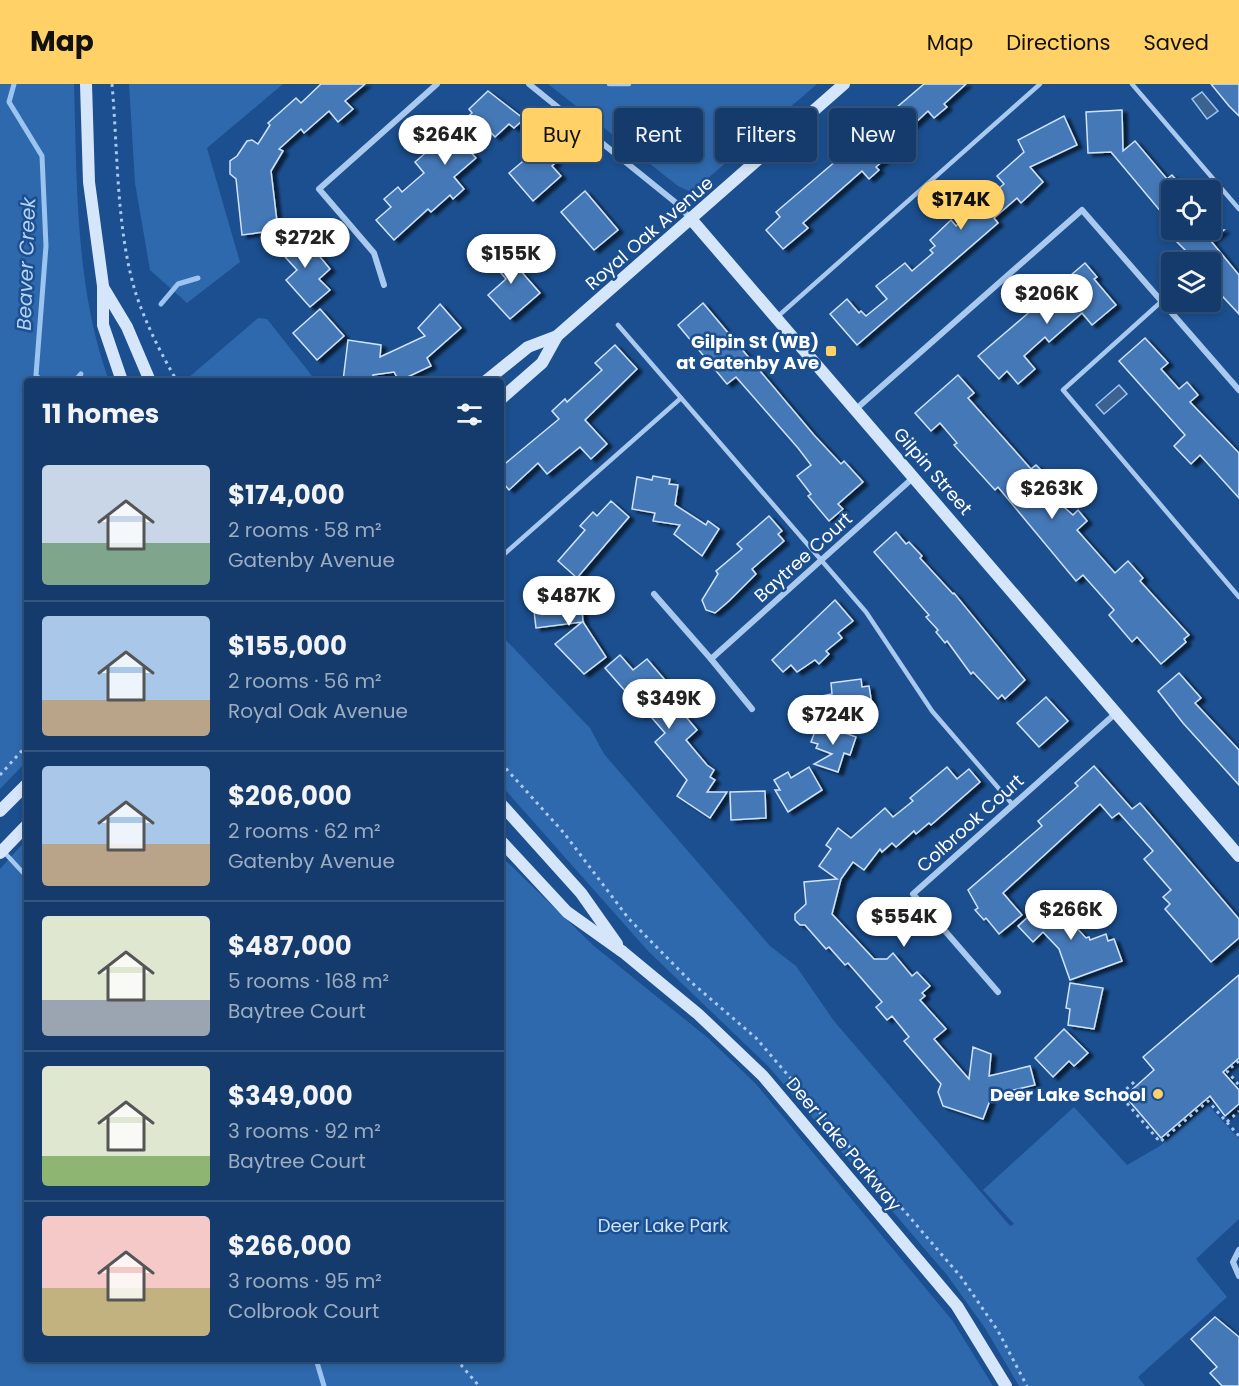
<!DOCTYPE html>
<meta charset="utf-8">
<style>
:root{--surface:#143b6b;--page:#1d4271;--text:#f1f3f6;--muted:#9dadc1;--line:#33557e;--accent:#ffd166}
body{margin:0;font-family:Poppins,sans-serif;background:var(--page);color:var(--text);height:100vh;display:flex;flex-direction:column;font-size:22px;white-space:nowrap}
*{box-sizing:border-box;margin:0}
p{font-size:20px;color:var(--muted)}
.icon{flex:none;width:33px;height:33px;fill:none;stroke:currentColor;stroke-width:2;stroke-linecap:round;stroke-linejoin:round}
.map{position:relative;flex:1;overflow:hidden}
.details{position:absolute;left:24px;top:294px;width:480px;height:984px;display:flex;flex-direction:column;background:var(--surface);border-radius:6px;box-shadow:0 3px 9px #0003,0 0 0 2px var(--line)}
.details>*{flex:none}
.top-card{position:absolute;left:522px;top:24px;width:570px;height:54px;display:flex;gap:12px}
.controls{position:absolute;left:1161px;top:96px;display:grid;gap:12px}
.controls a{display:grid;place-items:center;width:60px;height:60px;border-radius:6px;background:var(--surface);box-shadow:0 3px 9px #0003,0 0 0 2px var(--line);font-size:30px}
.price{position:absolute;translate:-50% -51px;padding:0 14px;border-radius:21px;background:#fff;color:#222;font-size:20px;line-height:39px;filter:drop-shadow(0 2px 3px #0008)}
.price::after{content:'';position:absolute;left:50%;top:36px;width:18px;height:14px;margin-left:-9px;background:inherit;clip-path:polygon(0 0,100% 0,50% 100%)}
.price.active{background:var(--accent);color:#111}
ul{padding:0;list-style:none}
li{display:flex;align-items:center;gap:18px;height:150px;padding:0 18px}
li+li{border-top:2px solid var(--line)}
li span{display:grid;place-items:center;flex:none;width:168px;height:120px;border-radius:6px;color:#555}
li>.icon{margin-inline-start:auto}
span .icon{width:72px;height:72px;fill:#fffc;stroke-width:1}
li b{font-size:26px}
h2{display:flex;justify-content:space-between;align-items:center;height:72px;padding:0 18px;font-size:26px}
.pill{padding:0 21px;border-radius:6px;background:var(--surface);box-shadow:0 3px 9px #0003,0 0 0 2px var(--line);font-size:21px;line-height:54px}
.pill.active{background:var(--accent);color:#111}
header{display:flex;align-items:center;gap:36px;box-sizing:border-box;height:84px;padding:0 30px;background:var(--accent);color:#111}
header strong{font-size:28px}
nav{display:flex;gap:33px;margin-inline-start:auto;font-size:21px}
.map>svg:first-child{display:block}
.green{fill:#2e69ad}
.water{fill:#3c6290;stroke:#9cc4f0;stroke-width:1.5}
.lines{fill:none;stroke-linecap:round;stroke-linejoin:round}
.stream{stroke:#9cc4f0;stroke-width:5}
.building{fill:#4478b7;stroke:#cfe3fa;stroke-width:1.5;filter:url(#shadow)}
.path{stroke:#a9c9ee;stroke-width:3;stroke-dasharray:3 4.5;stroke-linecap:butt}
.lane{stroke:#a9c9ee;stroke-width:4.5}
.street{stroke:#a9c9ee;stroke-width:6}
.secondary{stroke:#d6e6fa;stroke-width:12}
.poi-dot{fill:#ffd166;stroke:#1b4f8f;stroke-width:2}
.labels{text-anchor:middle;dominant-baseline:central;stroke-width:5;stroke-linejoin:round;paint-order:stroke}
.street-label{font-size:18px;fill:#fff;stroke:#1b4f8f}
.poi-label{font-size:18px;font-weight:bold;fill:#fff;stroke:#1b4f8f;text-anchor:end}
.park-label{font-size:18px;fill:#cfe3fa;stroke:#1b4f8f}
.water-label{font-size:20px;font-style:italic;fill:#b5d3f5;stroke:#1b4f8f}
</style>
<header>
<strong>Map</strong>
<nav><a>Map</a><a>Directions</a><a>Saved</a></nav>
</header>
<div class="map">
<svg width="1239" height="1302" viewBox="0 0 1239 1302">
<defs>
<filter id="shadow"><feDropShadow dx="5" dy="3" stdDeviation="1.5" flood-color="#0009"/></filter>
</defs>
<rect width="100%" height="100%" fill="#1b4f8f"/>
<g class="green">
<path d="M0 0H74C77 99 75 203 109 297H27V677L0 705Z"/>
<path d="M129 0H283L207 64 240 178 187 219 150 186 135 99Z"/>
<path d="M548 0H817L699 102 689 107 678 102Z"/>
<path d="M258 234 267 235 316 297H190L188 294Z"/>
<path d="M501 551 590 644 604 670 770 862 796 882 834 937 1010 1142 1014 1140 983 1106 1074 1023 1127 1081 1160 1062 1208 1021 1239 1055V1135L1196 1175 1227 1213 1138 1293 1145 1302H1019L985 1244 947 1191 768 982 648 867 501 701Z"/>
<path d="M27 755V1275H501V772L594 862 708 954 756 1000 952 1236 993 1302H0V785Z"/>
</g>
<g class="water">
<path d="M1202 8 1218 27 1207 35 1192 15Z"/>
<path d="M1119 301 1127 310 1104 330 1096 321Z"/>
<path d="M1076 813 1095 833 1086 842 1066 822Z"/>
</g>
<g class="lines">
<g class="stream">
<path d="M14 0 9 18 42 72 46 162 36 291 41 297"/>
<path d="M161 220 178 200 198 194"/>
<path d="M75 297 81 290"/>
<path d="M316 1275 324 1302"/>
</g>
</g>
<g class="building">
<path d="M321 0H365L345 17 353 25 338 38 329 27 304 49 301 45 279 65 283 67 271 87 278 146 242 151 236 95 230 90V77L237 72 247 57 252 56 258 60 270 41 268 39 296 14 301 19Z"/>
<path d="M924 0H966L944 20 947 23 934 34 928 27 888 64 881 71 885 75 876 83 879 86 869 95 862 87 803 139 808 144 783 165 766 146 780 133 776 128 857 59 859 61 884 39 882 36Z"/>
<path d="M1211 0H1239V32L1229 22Z"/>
<path d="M488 7 524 35 514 44 509 40 495 53 484 41 463 60 476 74 454 93 464 105 453 115 450 111 431 128 428 125 394 156 376 136 391 123 384 115 398 103 402 108 424 89 415 78 472 29 469 25Z"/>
<path d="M1122 26 1123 67 1135 57 1167 95 1172 91 1185 106H1172V141L1111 68 1088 69 1086 28Z"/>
<path d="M1064 32 1077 61 1030 83 1043 98 1021 119 1017 114 994 134 998 139 857 261 830 230 847 215 859 229 861 227 866 232 887 215 876 202 905 179 912 187 933 169 930 166 935 162 930 156 951 136 956 142 1004 100 997 92 1024 68 1018 56Z"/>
<path d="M541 62 556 78 552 82 561 92 533 117 509 89Z"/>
<path d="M585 107 618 146 594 166 561 128Z"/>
<path d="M298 146 330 185 319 195 330 206 310 223 286 196 297 186 277 164Z"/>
<path d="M1165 146H1224L1211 157 1239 191V230L1210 199V178H1197Z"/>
<path d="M498 161 540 209 510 235 488 211 506 195 486 171Z"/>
<path d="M1085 179 1097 193 1094 195 1116 221 1092 241 1082 229 1049 258 1045 253 1024 272 1035 285 1018 300 1007 287 999 295 978 272 1033 225 1036 228 1075 195 1071 191Z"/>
<path d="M703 219 814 351 841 380 844 377 863 398 838 420 843 425 829 437 808 412 811 410 797 392 811 381 798 364 736 293 727 300 678 241Z"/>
<path d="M440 220 461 244 427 274 431 282 399 297 394 288 373 291V297H343L348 256 381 261 380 273 425 252 418 244Z"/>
<path d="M320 225 344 252 317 276 293 249Z"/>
<path d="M1145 254 1168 279 1161 285 1179 305 1187 298 1198 311 1190 318 1239 369V414L1200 371 1191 380 1174 362 1185 351 1119 277Z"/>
<path d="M615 261 637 285 585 336 607 360 591 375 580 363 547 390 538 379 509 406 501 396V383L559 335 552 327 565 315 567 318 602 286 595 279Z"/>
<path d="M958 291 974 309 968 314 1031 385 1036 381 1048 393 1042 398 1065 424 1073 431 1078 426 1087 437 1077 446 1115 489 1128 477 1143 494 1140 497 1189 551 1184 555 1186 558 1161 580 1137 553 1132 558 1109 531 1114 526 1083 491 1076 497 998 403 995 406 954 361 957 359 940 339 931 347 915 329Z"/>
<path d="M653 392 670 395 669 400 678 401 675 421 706 441 708 437 719 445 702 472 674 450 680 441 653 437 655 429 632 425 637 393 652 396Z"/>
<path d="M611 417 629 433 577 494 558 477 585 446 580 442 593 428 597 432Z"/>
<path d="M769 432 782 447 778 450 784 457 752 485 756 490 729 517 715 529 706 526 702 516 718 490 716 487 742 465 737 460Z"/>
<path d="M896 448 906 460 909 458 922 472 920 474 953 510 954 509 1025 596 1005 615 1002 611 998 615 973 588 971 590 947 557 945 559 936 548 938 546 926 533 929 531 874 468Z"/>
<path d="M573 499 558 516 581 513 583 538 606 573 584 590 555 560 582 538 536 544 534 527 544 526 541 503Z"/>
<path d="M835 516 853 537 838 549 842 554 826 567 829 570 819 580 815 576 797 588 791 581 783 588 772 576Z"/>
<path d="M620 571 633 586 647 575 677 610 671 615 697 646 686 656 707 681 714 686 710 693 715 696 707 708H727L710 734 677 712 687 696 655 658 665 649 646 627 641 631 630 619 633 616 605 584Z"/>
<path d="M1179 589 1201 614 1195 619 1239 666V701L1183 639 1158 607Z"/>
<path d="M861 595 862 603 869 602 872 621 865 622 866 632 818 639 823 625 821 612 832 610 831 599Z"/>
<path d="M1046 613 1068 637 1039 663 1017 639Z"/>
<path d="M818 639 856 653 850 671 844 669 838 688 814 680 832 670 816 664 818 660 811 658Z"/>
<path d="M1094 682 1132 725 1140 719 1239 835V854L1211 878 1165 825 1170 820 1163 813 1171 806 1144 775 1153 767 1119 729 1112 734 1100 720 1003 809 1022 831 999 850 986 834 984 836 975 826 978 824 968 806 1042 742 1038 737 1078 702 1075 699Z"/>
<path d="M809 683 822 706 788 728 775 706H780L774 696 788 688 791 694Z"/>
<path d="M947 683 957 695 969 685 980 698 931 741 929 739 916 750 914 747 896 763 892 759 882 768 880 765 864 786 853 778 841 795 832 830 874 875H887L893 869 912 892 917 888 930 902 922 909 925 912 920 916 946 945 934 955 969 995 973 963 991 970 989 992 1030 982 1035 1001 992 1011 983 1035 943 1022 938 1008 941 1000 904 957 909 953 892 932 887 936 876 923 882 918 848 879 845 881 829 863 826 865 805 841H800L795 836V830L806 820 804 798 837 795 819 782 831 765 826 761 838 744 851 754 885 724 893 733 913 717 910 714Z"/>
<path d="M765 707 766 734 731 736 730 708Z"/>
<path d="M1049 814 1086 854 1089 853 1090 856 1106 850 1108 857 1114 855 1122 877 1070 896 1059 865 1043 848 1033 858 1018 842Z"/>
<path d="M1239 891V974L1223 988 1239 1006V1020L1225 1032 1210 1012 1161 1054 1125 1012 1154 986 1143 973Z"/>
<path d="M1070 899 1103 904 1094 945 1068 941 1070 925 1066 924Z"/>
<path d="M1064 945 1088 969 1074 982 1069 977 1053 993 1035 974Z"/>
<path d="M1215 1233 1239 1253V1302H1222L1210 1289 1217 1283 1191 1255Z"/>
</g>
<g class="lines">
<g class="path">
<path d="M112 0C118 67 116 146 136 210 146 240 161 270 177 297"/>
<path d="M501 679 564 749 629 835 691 898 756 954 961 1193 998 1247 1027 1302"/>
<path d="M0 691 27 661"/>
<path d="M1239 977 1227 987 1239 1001"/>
<path d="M1134 998 1120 1011 1160 1058 1208 1017 1239 1052"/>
<path d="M1227 1038 1239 1027"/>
<path d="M456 1275 479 1302"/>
</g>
<g class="lane">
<path d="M609 0H629"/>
<path d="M1132 0 1239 125"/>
<path d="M1162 217 1063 306 1239 513"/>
<path d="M776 234 1040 0"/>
<path d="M618 241 866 528 932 627 1013 721"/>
<path d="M501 473 681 314"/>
<path d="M4 768 27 793"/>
</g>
<g class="street">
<path d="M529 0 675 118 691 135"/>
<path d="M384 201 374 169 319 105 437 0"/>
<path d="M856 325 1082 126 1239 306"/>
<path d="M654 510 711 575 914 393"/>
<path d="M711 575 752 625"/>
<path d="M998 908 913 810 1116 629"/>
<path d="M1239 1166 1233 1178 1239 1192"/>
</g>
<g class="secondary">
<path d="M86 0 89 98 103 202V241L122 297"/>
<path d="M691 135 1239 772"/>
<path d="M103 203 127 243 150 297"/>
<path d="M486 297 528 263 557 252"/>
<path d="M501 315 542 279 557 252 844 0"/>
<path d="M501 720 581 809 617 860"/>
<path d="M0 727 27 700"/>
<path d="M501 757 567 828 623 868 698 930 763 992 957 1222 1006 1302"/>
<path d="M0 769 27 741"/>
</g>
</g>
<g class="poi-dot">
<rect x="825" y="261" width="12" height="12" rx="3"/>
<circle cx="1158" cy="1010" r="6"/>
</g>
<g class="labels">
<g class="street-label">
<text transform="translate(649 149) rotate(-41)">Royal Oak Avenue</text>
<text transform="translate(933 387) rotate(49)">Gilpin Street</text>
<text transform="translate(803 473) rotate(-42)">Baytree Court</text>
<text transform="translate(970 739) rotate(-42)">Colbrook Court</text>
<text transform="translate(844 1060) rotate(50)">Deer Lake Parkway</text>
</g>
<g class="poi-label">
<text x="819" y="257">Gilpin St (WB)<tspan x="819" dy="21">at Gatenby Ave</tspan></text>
<text x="1146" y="1010">Deer Lake School</text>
</g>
<g class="park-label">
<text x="663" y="1141">Deer Lake Park</text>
</g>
<g class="water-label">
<text transform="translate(26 180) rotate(-88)">Beaver Creek</text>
</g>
</g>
</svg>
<div class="controls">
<a><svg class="icon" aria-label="locate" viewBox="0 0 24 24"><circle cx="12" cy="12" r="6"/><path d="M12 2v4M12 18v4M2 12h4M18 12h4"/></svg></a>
<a><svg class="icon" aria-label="layers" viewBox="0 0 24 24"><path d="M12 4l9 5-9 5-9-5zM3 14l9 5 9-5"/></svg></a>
</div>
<b class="price" style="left:445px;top:82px">$264K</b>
<b class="price active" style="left:961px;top:147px">$174K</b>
<b class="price" style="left:305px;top:185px">$272K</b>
<b class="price" style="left:511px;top:201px">$155K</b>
<b class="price" style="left:1047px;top:241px">$206K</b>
<b class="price" style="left:1052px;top:436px">$263K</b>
<b class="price" style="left:569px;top:543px">$487K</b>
<b class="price" style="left:669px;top:646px">$349K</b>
<b class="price" style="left:833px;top:662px">$724K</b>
<b class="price" style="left:1071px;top:857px">$266K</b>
<b class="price" style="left:904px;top:864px">$554K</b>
<div class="top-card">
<a class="pill active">Buy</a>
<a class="pill">Rent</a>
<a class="pill">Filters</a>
<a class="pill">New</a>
</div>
<section class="details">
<h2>11 homes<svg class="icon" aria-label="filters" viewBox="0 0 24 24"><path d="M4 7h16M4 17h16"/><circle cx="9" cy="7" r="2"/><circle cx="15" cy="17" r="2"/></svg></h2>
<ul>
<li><span style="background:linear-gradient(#c9d6e8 65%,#7fa58c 0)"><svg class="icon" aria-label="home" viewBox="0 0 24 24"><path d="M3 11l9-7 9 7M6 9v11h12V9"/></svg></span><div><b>$174,000</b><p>2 rooms · 58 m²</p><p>Gatenby Avenue</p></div></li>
<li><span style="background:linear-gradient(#a9c7e8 70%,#b9a48a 0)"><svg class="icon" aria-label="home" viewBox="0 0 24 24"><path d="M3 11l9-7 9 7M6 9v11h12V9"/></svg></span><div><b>$155,000</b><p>2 rooms · 56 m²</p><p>Royal Oak Avenue</p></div></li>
<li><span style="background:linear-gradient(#a9c7e8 65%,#b9a48a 0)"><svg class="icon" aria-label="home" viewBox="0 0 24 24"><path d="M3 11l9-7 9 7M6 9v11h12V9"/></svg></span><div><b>$206,000</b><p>2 rooms · 62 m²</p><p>Gatenby Avenue</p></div></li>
<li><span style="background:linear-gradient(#dfe7d0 70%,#9aa5b1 0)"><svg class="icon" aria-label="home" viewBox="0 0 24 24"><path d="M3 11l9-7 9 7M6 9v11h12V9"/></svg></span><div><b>$487,000</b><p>5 rooms · 168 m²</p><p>Baytree Court</p></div></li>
<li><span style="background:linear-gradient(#dfe7d0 75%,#8fb573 0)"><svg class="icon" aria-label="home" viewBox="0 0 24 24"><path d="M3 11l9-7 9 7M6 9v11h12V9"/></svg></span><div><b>$349,000</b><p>3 rooms · 92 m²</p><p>Baytree Court</p></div></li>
<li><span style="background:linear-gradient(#f6c9c9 60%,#c2b280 0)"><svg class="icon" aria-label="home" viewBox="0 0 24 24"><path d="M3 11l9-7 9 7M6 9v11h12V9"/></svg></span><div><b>$266,000</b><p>3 rooms · 95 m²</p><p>Colbrook Court</p></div></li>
</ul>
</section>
</div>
